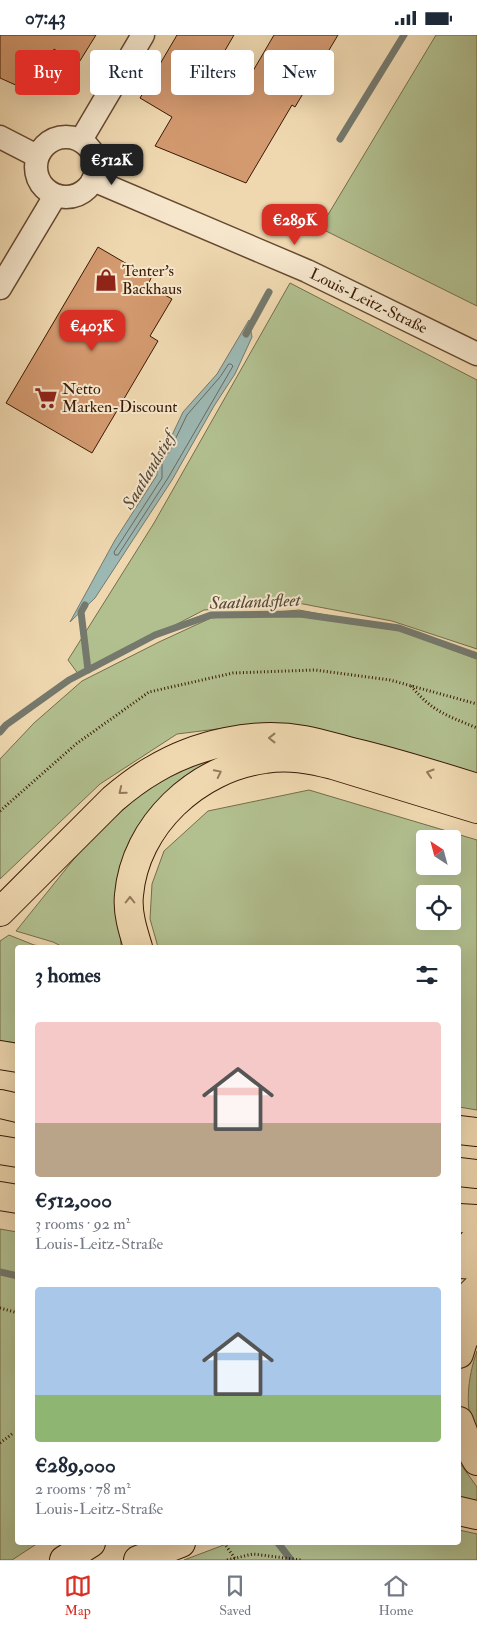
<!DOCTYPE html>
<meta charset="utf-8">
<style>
:root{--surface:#fff;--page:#f6f6f7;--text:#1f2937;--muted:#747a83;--line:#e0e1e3;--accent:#d93025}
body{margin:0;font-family:"IM FELL Double Pica",serif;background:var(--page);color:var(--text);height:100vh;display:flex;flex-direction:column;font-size:19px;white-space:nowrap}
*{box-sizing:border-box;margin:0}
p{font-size:16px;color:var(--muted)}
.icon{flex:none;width:28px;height:28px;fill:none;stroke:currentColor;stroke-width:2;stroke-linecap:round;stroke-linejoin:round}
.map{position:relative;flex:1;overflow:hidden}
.side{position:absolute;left:15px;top:910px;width:446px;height:600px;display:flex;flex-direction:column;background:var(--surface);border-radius:5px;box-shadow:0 5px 20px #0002}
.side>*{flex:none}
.hud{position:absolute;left:15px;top:15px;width:448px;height:45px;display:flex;gap:10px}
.needle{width:32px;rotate:324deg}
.controls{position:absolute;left:416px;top:795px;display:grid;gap:10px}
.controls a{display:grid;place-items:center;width:45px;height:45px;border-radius:5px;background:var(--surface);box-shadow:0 5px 20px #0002;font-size:25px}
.price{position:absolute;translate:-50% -42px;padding:0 11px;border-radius:10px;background:var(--accent);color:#fff;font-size:16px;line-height:32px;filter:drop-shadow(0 1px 2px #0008)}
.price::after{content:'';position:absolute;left:50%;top:30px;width:15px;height:11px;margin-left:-8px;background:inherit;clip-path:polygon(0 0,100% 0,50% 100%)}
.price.selected{background:#222;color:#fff}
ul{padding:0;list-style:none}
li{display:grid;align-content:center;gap:10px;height:265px;padding:0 20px}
li span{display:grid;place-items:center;height:155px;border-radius:5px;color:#555}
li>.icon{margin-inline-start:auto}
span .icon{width:90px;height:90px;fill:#fffc;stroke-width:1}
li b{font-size:21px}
h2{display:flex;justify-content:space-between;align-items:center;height:60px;padding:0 20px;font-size:21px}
.tag{padding:0 18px;border-radius:5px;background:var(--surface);box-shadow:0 5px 20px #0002;font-size:18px;line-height:45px}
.tag.selected{background:var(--accent);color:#fff}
.status{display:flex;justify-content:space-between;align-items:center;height:35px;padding:0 25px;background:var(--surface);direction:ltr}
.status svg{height:14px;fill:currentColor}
.tabs{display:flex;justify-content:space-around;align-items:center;height:70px;border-top:1px solid var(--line);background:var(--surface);font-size:14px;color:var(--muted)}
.tabs a{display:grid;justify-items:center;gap:2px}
.tabs .selected{color:var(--accent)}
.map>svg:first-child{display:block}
.green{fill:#b2c090;stroke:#766d4a;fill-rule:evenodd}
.water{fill:#9cb8b3;stroke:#75796d}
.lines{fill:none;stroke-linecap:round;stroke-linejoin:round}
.shore{stroke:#6b695c;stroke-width:1}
.stream{stroke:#75796d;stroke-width:7}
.building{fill:#d3996f;stroke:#3a1a05}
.minor-casing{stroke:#674a30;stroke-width:25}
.primary-casing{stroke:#3a1a05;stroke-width:30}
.motorway-casing{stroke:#3a1a05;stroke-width:30}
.path{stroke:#3a1a05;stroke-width:3;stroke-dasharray:1 2.5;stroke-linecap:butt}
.minor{stroke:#f5e6cc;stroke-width:22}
.primary{stroke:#efd8b0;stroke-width:28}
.motorway{stroke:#efd8b0;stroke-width:28}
.path-bridge{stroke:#3a1a05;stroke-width:3;stroke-dasharray:1 2.5;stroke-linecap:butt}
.oneway{stroke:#94795a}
.labels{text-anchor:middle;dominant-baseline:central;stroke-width:4;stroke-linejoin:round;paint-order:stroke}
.poi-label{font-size:16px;fill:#3a1a05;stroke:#f5e6cc;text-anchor:start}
.street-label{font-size:16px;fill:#3a1a05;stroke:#f5e6cc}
.water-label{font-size:18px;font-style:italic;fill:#574939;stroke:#f5e6cc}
</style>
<div class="status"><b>07:43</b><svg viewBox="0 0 49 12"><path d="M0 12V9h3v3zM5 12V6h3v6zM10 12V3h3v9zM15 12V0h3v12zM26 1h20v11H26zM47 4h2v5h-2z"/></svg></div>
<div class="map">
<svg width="477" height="1525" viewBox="0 0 477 1525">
<rect width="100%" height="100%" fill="#efd8b0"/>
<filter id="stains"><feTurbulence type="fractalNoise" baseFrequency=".004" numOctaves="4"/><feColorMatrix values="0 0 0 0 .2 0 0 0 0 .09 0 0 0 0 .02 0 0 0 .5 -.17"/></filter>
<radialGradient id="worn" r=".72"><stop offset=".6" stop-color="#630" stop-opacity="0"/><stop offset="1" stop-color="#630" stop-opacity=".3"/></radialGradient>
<g class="green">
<path d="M436 0H477V271L320 193Z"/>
<path d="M290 248 477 345V614L392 586 298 568 204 575 79 640 68 625 154 488Z"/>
<path d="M299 575 391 592 477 624V742L257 689 177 699 100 749 0 844V724L34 688 82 646 159 607 211 583Z"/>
<path d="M228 721 187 741 154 770 132 803 118 860 121 912H63L53 907 16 896 90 804 133 766 159 746 194 729Z"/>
<path d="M309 755 477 805V1075L459 1072V912H158L150 884 152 849 164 816 208 776ZM425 804H452V831H425ZM425 859H452V886H425Z"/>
<path d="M9 900 34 910 48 912H18L17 1008 0 1006V906Z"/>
<path d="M0 1194 17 1197 18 1508H38L12 1525H0Z"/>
<path d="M477 1316V1400C463 1377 468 1341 477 1316Z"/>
<path d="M459 1427 477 1452V1470L459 1467Z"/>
<path d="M459 1495 477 1499V1525H184L229 1508H459Z"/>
</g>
<path class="water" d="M249 285 252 302 235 339 214 371 172 445 95 563 70 587 115 505 157 440 156 424 165 415 183 377 217 339Z"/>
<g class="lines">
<path class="shore" d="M229 329H231L233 331 168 443 118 520H115L114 517 120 508 162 443V425L169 417 187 380 220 342Z"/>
<g class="stream">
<path d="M340 104 404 0"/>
<path d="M246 299 269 257"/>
<path d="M85 570 81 577 88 635"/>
<path d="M0 697 6 690 69 645 155 600 211 580 300 579 399 593 477 621"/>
<path d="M0 1237 18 1241"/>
<path d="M278 1508 291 1525"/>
</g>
</g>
<g class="building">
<path d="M0 0H96L78 29 54 14 29 56 0 43Z"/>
<path d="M177 0H234L213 36 243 53 274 0H338L295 72 292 70 246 148 155 111 172 82 140 63Z"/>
<path d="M98 212 151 243 148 250 172 264 150 301 158 306 92 418 6 368Z"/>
</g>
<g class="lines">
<defs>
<g id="minor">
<circle cx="66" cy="132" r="30"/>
<path d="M0 102 37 121"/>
<path d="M81 105 143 0"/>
<path id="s1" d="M93 145 307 236 477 319"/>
<path d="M0 253 55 161"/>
</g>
<g id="primary">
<path d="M459 1222 477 1203"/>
<path d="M459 1271 477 1253"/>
<path d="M64 1525 91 1508"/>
</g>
<g id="motorway">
<path d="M0 877 113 764C126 753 139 743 153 735 196 709 254 696 304 705 320 708 336 713 352 717 395 727 436 740 477 753"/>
<path d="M138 912C133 896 127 877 129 860 135 790 197 733 265 724 288 720 310 724 333 730L477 774"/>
<path d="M0 1020 18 1023"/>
<path d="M0 1069 18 1073"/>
<path d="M459 1095 477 1097"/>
<path d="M0 1115 18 1118"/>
<path d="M459 1137 477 1139"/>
<path d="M0 1161 18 1164"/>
<path d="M459 1183 477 1184"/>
<path d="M459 1229 477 1230"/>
<path d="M459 1319 463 1306 477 1281"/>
<path d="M459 1386 469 1412 477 1426"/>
<path d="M459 1476 477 1480"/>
<path d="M138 1525 181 1508"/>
</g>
</defs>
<use href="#minor" class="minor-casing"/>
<use href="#primary" class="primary-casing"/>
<use href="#motorway" class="motorway-casing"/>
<g class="path">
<path d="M411 651C433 677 446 680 477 693"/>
<path d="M0 776 76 709 149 657 233 638 315 635 390 645 477 669"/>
<path d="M0 1273 18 1278"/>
<path d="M0 1408 12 1399"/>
<path d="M227 1525 253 1519 301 1525"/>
</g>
<use href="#minor" class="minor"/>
<use href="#primary" class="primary"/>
<use href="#motorway" class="motorway"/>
<path class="path-bridge" d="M224 1508 236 1525"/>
</g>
<defs><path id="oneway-chevron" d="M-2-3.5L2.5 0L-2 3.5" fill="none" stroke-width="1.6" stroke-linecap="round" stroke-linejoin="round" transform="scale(1.25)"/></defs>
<g class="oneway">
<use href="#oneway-chevron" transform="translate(272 703) rotate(180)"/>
<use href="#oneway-chevron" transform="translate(218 738) rotate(-26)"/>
<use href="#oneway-chevron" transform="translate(430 738) rotate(-163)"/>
<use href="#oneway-chevron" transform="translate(122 756) rotate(141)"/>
<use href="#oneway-chevron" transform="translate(130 865) rotate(-90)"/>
</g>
<defs>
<symbol id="shop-bare" viewBox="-9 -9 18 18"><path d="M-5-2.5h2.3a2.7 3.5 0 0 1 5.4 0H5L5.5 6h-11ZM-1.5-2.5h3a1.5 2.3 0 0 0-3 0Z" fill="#8f2418" stroke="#f5e6cc" stroke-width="2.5" paint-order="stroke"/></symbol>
<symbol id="supermarket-bare" viewBox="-9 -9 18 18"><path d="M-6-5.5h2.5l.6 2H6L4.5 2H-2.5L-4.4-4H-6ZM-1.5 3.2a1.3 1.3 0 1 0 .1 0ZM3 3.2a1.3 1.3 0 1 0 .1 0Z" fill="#8f2418" stroke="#f5e6cc" stroke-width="2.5" paint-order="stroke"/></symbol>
</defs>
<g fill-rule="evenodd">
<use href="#shop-bare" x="90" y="229" width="32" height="32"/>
<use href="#supermarket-bare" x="30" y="347" width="32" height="32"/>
</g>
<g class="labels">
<g class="poi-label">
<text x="122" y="236">Tenter’s<tspan x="122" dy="18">Backhaus</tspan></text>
<text x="62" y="354">Netto<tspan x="62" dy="18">Marken-Discount</tspan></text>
</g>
<g class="street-label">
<text stroke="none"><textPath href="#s1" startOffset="301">Louis-Leitz-Straße</textPath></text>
</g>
<g class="water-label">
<text transform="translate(149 436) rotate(-59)">Saatlandstief</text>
<text transform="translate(255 567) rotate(-2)">Saatlandsfleet</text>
</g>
</g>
<rect width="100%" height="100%" filter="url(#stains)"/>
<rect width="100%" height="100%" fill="url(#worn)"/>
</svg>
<div class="controls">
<a><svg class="needle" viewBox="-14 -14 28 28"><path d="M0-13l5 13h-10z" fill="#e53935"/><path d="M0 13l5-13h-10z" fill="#747a83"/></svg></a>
<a><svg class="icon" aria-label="locate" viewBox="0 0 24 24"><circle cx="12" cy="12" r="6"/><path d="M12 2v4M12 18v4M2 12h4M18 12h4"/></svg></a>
</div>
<b class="price selected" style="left:112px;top:151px">€512K</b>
<b class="price" style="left:295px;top:211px">€289K</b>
<b class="price" style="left:92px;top:317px">€403K</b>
<div class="hud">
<a class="tag selected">Buy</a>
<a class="tag">Rent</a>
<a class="tag">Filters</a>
<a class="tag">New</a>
</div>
<section class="side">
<h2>3 homes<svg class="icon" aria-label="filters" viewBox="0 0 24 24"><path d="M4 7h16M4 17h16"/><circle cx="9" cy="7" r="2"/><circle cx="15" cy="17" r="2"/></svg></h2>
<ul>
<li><span style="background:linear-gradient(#f6c9c9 65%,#b9a48a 0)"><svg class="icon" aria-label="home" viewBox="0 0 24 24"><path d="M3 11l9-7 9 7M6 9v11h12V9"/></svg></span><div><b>€512,000</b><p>3 rooms · 92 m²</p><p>Louis-Leitz-Straße</p></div></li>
<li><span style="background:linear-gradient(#a9c7e8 70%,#8fb573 0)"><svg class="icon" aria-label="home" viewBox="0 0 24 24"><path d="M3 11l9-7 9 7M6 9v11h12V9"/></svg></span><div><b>€289,000</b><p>2 rooms · 78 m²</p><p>Louis-Leitz-Straße</p></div></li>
</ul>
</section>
</div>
<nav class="tabs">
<a class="selected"><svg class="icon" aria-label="map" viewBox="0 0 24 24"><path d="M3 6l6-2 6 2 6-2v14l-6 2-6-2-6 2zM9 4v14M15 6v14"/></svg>Map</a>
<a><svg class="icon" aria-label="saved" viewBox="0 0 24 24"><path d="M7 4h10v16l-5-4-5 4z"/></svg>Saved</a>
<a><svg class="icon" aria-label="home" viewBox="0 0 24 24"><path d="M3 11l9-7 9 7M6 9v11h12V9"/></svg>Home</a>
</nav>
